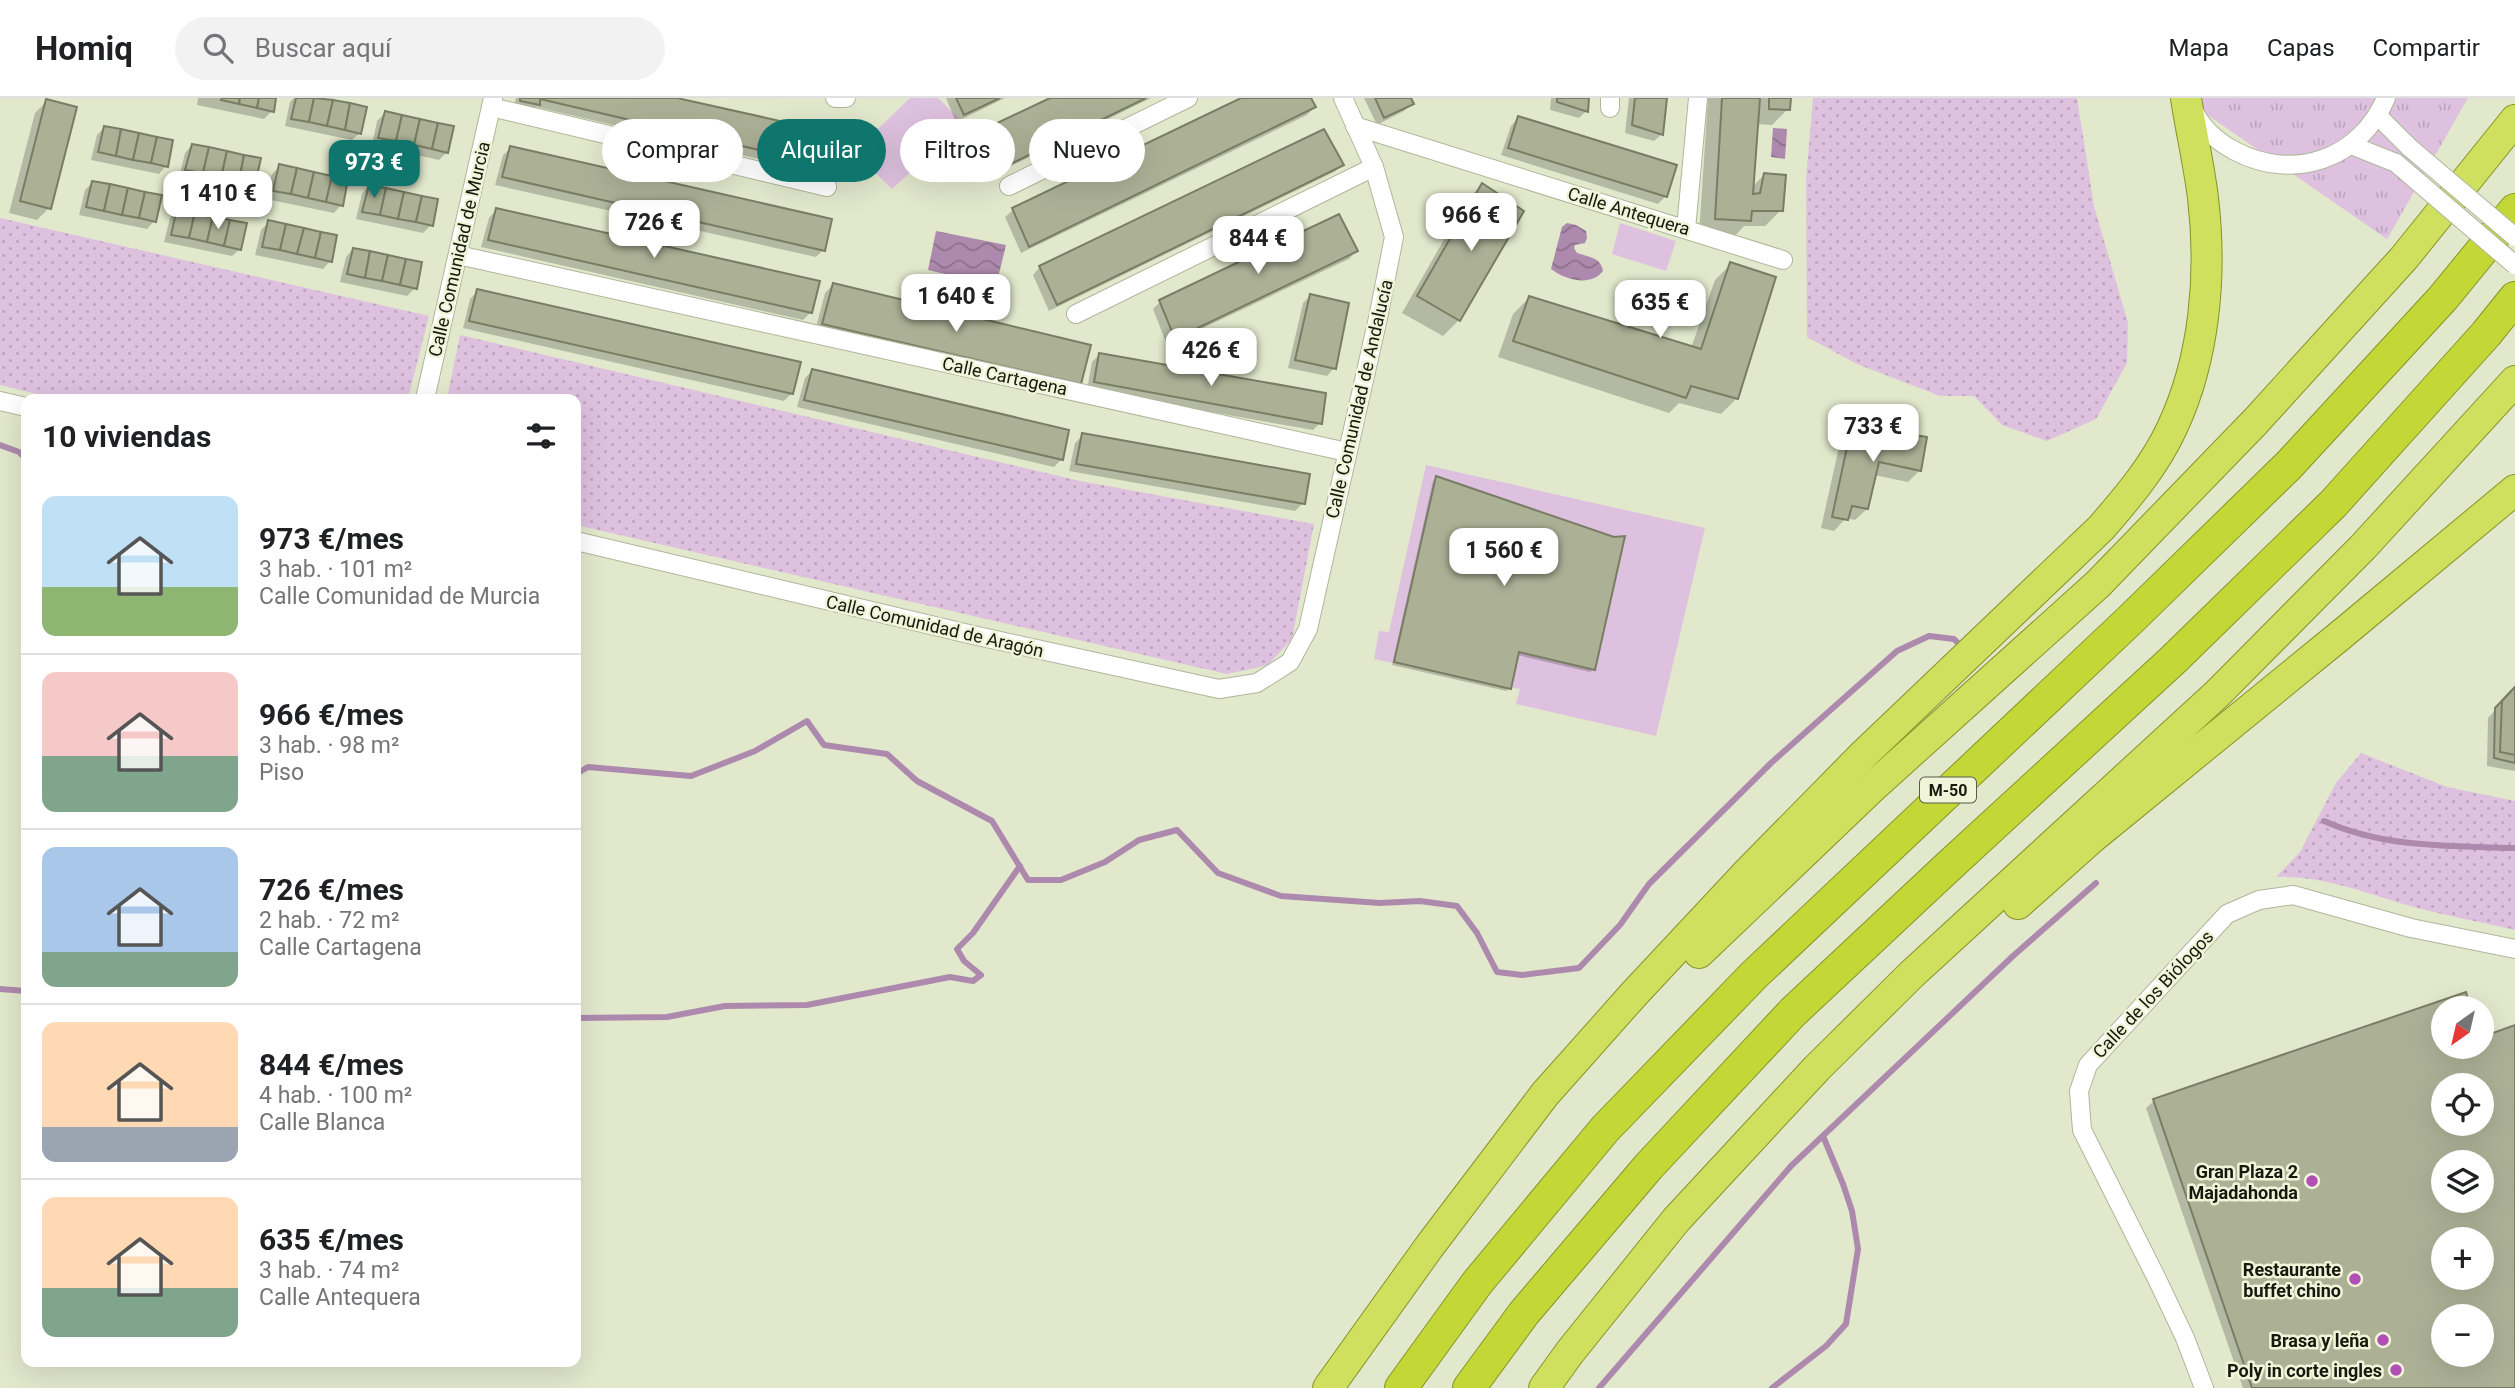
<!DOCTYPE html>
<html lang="es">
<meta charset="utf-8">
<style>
:root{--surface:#fff;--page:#f2f2f2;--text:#202124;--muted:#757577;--line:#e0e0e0;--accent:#0f766e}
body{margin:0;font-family:Roboto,sans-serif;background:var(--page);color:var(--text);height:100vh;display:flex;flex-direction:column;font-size:26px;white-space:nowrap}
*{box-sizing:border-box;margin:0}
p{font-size:23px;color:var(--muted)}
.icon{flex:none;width:38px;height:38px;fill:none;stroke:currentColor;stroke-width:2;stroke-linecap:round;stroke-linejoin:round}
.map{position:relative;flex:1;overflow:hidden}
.details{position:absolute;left:21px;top:296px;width:560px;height:973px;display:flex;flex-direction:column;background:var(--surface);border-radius:14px;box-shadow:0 7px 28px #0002}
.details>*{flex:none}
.hud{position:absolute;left:602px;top:21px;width:665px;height:63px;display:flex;gap:14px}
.needle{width:46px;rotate:214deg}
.buttons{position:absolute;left:2431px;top:898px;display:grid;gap:14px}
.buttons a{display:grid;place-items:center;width:63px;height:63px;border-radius:50%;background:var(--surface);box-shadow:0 7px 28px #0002;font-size:35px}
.price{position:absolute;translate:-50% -60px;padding:0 16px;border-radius:14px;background:#fff;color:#222;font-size:23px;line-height:46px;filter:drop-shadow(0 2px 4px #0008)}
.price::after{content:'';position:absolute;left:50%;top:42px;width:21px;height:16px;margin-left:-10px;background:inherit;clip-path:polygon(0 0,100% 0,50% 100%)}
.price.current{background:var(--accent);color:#fff}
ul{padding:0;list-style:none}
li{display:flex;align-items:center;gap:21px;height:175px;padding:0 21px}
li+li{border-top:2px solid var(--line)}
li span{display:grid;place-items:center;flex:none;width:196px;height:140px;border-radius:14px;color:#555}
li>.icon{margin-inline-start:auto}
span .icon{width:84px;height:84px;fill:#fffc;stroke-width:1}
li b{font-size:30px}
h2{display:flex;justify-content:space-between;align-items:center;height:84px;padding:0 21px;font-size:30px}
.tag{padding:0 24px;border-radius:32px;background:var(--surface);box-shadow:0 7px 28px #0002;font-size:24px;line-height:63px}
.tag.current{background:var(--accent);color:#fff}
header{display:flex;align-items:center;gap:42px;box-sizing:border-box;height:98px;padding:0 35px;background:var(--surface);border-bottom:2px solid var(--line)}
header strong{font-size:33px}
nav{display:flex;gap:38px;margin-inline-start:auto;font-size:24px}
.search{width:490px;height:63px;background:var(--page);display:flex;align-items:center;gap:18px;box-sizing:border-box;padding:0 24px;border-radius:38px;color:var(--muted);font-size:26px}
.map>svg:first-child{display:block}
.grass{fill:url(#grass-tufts)}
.park{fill:url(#park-dots)}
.pitch{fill:#dec1df}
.water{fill:url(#water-waves)}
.shadow{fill:#0003;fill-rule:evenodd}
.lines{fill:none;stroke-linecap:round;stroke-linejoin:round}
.stream{stroke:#ad8aad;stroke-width:6}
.building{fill:#acb196;stroke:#787d64;stroke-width:2;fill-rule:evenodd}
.minor-casing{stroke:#b0b69b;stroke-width:20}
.trunk-casing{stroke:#879428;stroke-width:32}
.motorway-casing{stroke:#879428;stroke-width:34}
.minor{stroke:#fff;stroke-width:18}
.trunk{stroke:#cfdf5e;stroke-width:30}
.motorway{stroke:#c3d736;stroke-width:32}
.minor-bridge-casing{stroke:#b0b69b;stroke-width:20;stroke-linecap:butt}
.minor-bridge{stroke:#fff;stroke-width:18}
.poi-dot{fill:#b14fb7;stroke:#f0f5d9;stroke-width:2.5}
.labels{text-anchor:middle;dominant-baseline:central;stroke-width:5;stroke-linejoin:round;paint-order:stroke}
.shield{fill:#f0f5d9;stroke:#585b4c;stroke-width:2}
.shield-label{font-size:16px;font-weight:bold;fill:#17190f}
.street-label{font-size:18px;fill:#17190f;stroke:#f0f5d9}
.poi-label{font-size:18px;font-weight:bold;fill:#17190f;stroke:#f0f5d9;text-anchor:end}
</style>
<header>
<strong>Homiq</strong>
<div class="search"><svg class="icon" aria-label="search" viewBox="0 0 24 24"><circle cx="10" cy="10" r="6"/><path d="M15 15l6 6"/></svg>Buscar aquí</div>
<nav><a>Mapa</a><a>Capas</a><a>Compartir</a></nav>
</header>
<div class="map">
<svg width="2515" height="1290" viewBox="0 0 2515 1290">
<defs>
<pattern id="grass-tufts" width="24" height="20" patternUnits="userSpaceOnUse" patternTransform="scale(1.75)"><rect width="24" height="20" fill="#dec1df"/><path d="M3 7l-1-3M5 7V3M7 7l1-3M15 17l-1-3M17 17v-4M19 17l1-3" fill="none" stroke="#bea5be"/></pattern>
<pattern id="park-dots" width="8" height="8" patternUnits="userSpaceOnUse" patternTransform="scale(1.75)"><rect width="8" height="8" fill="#dec1df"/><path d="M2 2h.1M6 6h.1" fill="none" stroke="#bea5be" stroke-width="1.8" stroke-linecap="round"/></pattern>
<pattern id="water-waves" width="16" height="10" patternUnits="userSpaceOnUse" patternTransform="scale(1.75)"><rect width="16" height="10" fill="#ad8aad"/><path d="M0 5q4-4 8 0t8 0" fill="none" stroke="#8c708b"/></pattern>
</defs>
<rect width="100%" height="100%" fill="#e2e8cc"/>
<path class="grass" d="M2183 0H2468L2387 141Z"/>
<g class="park">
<path d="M1813 0H2077L2094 108 2128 225 2127 265 2096 321 2047 343 2002 327 1974 298H1940L1857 266 1807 239 1806 81Z"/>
<path d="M0 120 429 218 408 301H57L0 287Z"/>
<path d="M460 237 1080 383 1314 426 1292 541 1268 567 1227 576 576 427V301H447Z"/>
<path d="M2361 655 2447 689 2515 703V832C2481 824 2447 818 2414 809 2368 796 2324 777 2276 779L2300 754 2336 685Z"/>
</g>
<g class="pitch">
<path d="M910 0H938L964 26 892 91 854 54Z"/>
<path d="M1620 125 1676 143 1666 173 1612 156Z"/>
<path d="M1426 367 1705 430 1656 638 1516 606 1520 591 1374 561 1379 533 1389 534Z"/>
</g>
<g class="water">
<path d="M1773 30 1787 31 1785 61 1771 59Z"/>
<path d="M1567 125 1576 127 1586 133 1587 140 1585 145 1575 147 1574 150 1577 155C1588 159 1601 159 1603 173 1591 189 1565 182 1551 171L1562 129Z"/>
<path d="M936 133 1006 147 996 188 928 172Z"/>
</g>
<g class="shadow">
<path d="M198 0H274L272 13 264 21 197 7Z"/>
<path d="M294 0H317L365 10 360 35 352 42 285 28 290 4Z"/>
<path d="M516 0H669L844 71 836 79 536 9 531 14 513 11Z"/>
<path d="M946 0H1005L956 24Z"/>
<path d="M1054 0H1151L986 80 970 44 977 37Z"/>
<path d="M1245 0H1309L1314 9 1307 17 1021 155 1005 119 1013 112Z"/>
<path d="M1364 0H1409L1412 6 1404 13 1377 27Z"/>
<path d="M1551 0H1588L1586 13 1579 20 1550 12Z"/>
<path d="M1629 0H1665L1662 36 1654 43 1625 35Z"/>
<path d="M1708 0H1789L1788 11 1772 27 1756 26 1751 90 1764 77 1781 112 1765 128H1744L1734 139 1699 137Z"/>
<path d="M47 3 49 110 37 122 9 115 35 15Z"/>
<path d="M385 15 447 54 439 62 372 47 377 23Z"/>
<path d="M1518 20 1666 98 1658 106 1501 57 1511 28Z"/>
<path d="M104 30 166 68 159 76 91 62 97 37Z"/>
<path d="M192 47 254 86 246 94 179 80 185 55Z"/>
<path d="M511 50 823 152 816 159 495 87 503 57Z"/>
<path d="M1342 67 1334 74 1049 213 1033 177 1040 169Z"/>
<path d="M280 68 341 107 334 115 266 101 272 76Z"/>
<path d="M93 84 154 123 147 131 79 117 85 92Z"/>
<path d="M1482 87 1522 113 1459 222 1443 238 1402 215 1466 103Z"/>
<path d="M369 88 431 127 423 135 356 121 362 96Z"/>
<path d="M178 112 240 151 232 158 164 144 170 120Z"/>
<path d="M496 112 811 214 803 222 481 149 489 120Z"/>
<path d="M269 124 330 163 323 171 255 157 261 132Z"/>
<path d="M353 151 415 190 407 198 340 184 346 159Z"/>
<path d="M1356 153 1349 161 1167 247 1153 211 1160 204Z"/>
<path d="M1731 166 1737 300 1721 316 1679 305 1669 315 1498 259 1513 216 1529 200 1691 250 1715 182Z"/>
<path d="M833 187 1080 285 1072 293 815 233 825 195Z"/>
<path d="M478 193 792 295 784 303 463 230 470 201Z"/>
<path d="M1310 198 1334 270 1327 278 1288 270 1303 205Z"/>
<path d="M1100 256 1320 325 1313 332 1087 292 1092 264Z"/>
<path d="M812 273 1062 361 1054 369 797 309 805 280Z"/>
<path d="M1853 328 1920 372 1908 384 1874 377 1867 411 1855 422 1846 420 1834 433 1821 430 1841 340Z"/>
<path d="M1083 337 1303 405 1295 413 1069 373 1075 345Z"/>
<path d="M1436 380 1594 571 1590 574 1517 557 1510 590 1506 593 1392 567 1433 383Z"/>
<path d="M2515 591V673L2487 668 2488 620Z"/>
<path d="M2465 897 2469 910H2443V948H2482V941L2515 929V1290H2243L2146 1010 2154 1003ZM2443 987H2482V1026H2443ZM2443 1064H2482V1102H2443ZM2443 1141H2482V1180H2443ZM2443 1218H2482V1256H2443Z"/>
</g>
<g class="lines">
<g class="stream">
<path d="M0 347 19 354 26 361"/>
<path d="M576 676 588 669 691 678 755 653 807 623 824 647 887 656 917 683 992 723 1028 782H1061L1105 764 1139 742 1177 732 1218 775 1281 798 1380 805 1420 803 1457 808 1477 835 1497 874 1522 877 1579 870 1620 827 1649 786 1771 665 1897 553 1929 538 1954 541 1959 546"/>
<path d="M2324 723C2384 750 2450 748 2515 750"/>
<path d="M0 891 26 893"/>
<path d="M576 920 667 919 725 908 807 907 950 879 973 883 981 877 964 863 957 851 973 835 1020 768"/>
<path d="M1599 1290 1791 1068 2013 858 2096 785"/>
<path d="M1772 1290 1826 1248 1846 1226 1858 1151 1852 1113 1843 1086 1823 1038"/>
</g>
</g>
<g class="building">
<path d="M222 0H240L239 6 221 2Z"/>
<path d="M240 0H259L257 10 239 6Z"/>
<path d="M259 0H276L274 14 257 10Z"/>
<path d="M296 0H314L309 24 291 21Z"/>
<path d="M314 0 333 2 327 28 309 24Z"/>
<path d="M520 0H677L852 39 845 72 540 1V7L520 3Z"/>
<path d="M956 0H1000L964 17Z"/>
<path d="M1050 0H1146L994 74 976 35Z"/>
<path d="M1241 0H1311L1316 9 1029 149 1012 110Z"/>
<path d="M1375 0H1411L1414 6 1384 20Z"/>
<path d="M1557 0H1589L1588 14 1557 4Z"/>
<path d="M1635 0H1667L1663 37 1632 27Z"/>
<path d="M1722 0H1760L1753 96 1760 95 1764 75 1786 77 1783 113H1752L1751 123 1715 121Z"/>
<path d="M1769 0H1791L1790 12 1769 11Z"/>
<path d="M46 1 77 9 51 111 20 103Z"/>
<path d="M333 2 350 5 345 32 327 28Z"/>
<path d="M350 5 367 9 361 36 345 32Z"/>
<path d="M385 13 402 17 396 43 378 40Z"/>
<path d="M402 17 420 21 414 47 396 43Z"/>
<path d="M1518 18 1677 67 1667 99 1508 50Z"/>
<path d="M420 21 438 25 432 51 414 47Z"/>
<path d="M438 25 454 28 448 55 432 51Z"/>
<path d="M104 28 121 31 116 58 98 54Z"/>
<path d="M121 31 139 35 133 62 116 58Z"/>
<path d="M1324 31 1344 67 1057 207 1039 168Z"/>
<path d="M139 35 157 39 151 65 133 62Z"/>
<path d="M157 39 173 42 168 69 151 65Z"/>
<path d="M192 46 209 49 203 75 185 72Z"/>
<path d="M510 48 832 121 825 153 502 79Z"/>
<path d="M209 49 227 53 221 80 203 75Z"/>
<path d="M227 53 244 57 239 83 221 80Z"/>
<path d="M244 57 261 60 255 87 239 83Z"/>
<path d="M279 66 297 70 291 96 273 93Z"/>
<path d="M297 70 314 74 308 100 291 96Z"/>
<path d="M314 74 332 78 326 104 308 100Z"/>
<path d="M332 78 348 81 343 108 326 104Z"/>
<path d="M92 83 110 86 104 113 86 109Z"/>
<path d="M1482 85 1524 113 1460 223 1417 198Z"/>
<path d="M110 86 128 90 122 117 104 113Z"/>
<path d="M369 87 386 90 380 117 362 114Z"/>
<path d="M128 90 145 94 139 120 122 117Z"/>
<path d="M386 90 404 94 398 121 380 117Z"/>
<path d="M145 94 162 97 156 124 139 120Z"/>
<path d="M404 94 422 98 416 124 398 121Z"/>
<path d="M422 98 438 101 433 128 416 124Z"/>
<path d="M177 110 195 114 189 140 171 137Z"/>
<path d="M496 110 820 183 812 215 488 142Z"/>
<path d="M195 114 213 118 207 144 189 140Z"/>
<path d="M1339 116 1358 153 1175 241 1159 202Z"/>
<path d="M213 118 230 122 224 148 207 144Z"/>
<path d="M230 122 247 125 241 152 224 148Z"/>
<path d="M268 122 286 126 280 152 262 149Z"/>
<path d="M286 126 304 130 297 156 280 152Z"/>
<path d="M304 130 321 134 315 160 297 156Z"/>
<path d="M321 134 337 137 332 164 315 160Z"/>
<path d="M353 150 370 153 365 180 347 176Z"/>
<path d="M370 153 388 157 382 183 365 180Z"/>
<path d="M388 157 406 161 400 187 382 183Z"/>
<path d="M406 161 422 164 417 191 400 187Z"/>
<path d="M1730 164 1776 179 1738 301 1691 288 1686 300 1513 243 1529 198 1701 251Z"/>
<path d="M833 185 1091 247 1081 286 822 226Z"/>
<path d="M477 191 801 264 793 296 469 223Z"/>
<path d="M1310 196 1349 205 1336 271 1295 262Z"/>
<path d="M1099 255 1326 295 1322 326 1094 284Z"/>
<path d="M812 271 1069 332 1063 362 804 302Z"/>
<path d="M1852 326 1927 339 1921 373 1879 364 1868 411 1852 408 1848 422 1832 419Z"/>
<path d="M1082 335 1310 376 1305 406 1076 366Z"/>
<path d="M1436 378 1614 439 1625 438 1595 572 1519 554 1511 591 1394 564Z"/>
<path d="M2515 589V665L2494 660 2495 610Z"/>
<path d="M2515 589V657L2500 654 2502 603Z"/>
<path d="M2466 894 2471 910H2443V948H2482V939L2515 927V1290H2252L2153 1001ZM2443 987H2482V1026H2443ZM2443 1064H2482V1102H2443ZM2443 1141H2482V1180H2443ZM2443 1218H2482V1256H2443Z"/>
</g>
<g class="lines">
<defs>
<g id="minor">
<path d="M835 0H846"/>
<path d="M491 9 827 89"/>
<path d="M1610 10V0"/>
<path d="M2194 13C2202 30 2218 44 2235 53 2294 84 2360 61 2386 0"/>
<path d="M2378 18 2409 49"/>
<path d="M1355 28 1783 162"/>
<path d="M2351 47 2396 65"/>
<path d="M1009 88 1188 0"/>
<path d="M1686 131 1698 0"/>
<path d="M458 157 1347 354"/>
<path d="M1076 216 1374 69"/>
<path d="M425 301 493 0"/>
<path d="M0 303 26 309"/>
<path d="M576 443 973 537 1219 591 1257 585 1290 564 1308 531 1378 220 1394 139 1374 69 1343 0"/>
<path d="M2204 1290 2185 1240 2156 1179 2082 1032 2079 993 2088 967 2227 816 2259 802 2293 797 2411 830 2515 851"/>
</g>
<g id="trunk">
<path d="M2018 806 2092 740 2342 536 2515 392"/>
<path d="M1699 855 1876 686 2098 486 2255 324 2404 160 2515 22"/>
<path d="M1328 1290 1429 1149 1545 996 1634 896 1748 774 1864 656 2101 430C2128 399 2155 367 2172 330 2205 260 2212 176 2203 100 2199 67 2191 33 2186 0"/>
<path d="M1544 1290 1570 1254 1676 1122 1817 970 1912 876 2217 596 2363 449 2515 283"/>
</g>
<g id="motorway">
<path d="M1401 1290 1477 1185 1605 1031 1754 877 2130 522 2289 367 2443 200 2515 112"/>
<path d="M1469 1290 1524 1215 1649 1068 1793 914 1950 767 2173 562 2333 406 2486 236 2515 200"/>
</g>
</defs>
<use href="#minor" class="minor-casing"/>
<use href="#trunk" class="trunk-casing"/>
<use href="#motorway" class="motorway-casing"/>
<use href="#minor" class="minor"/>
<use href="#trunk" class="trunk"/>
<use href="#motorway" class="motorway"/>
<defs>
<g id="minor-bridge">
<path d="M2409 49 2515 139"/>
<path d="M2396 65 2515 167"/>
</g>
</defs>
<use href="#minor-bridge" class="minor-bridge-casing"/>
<use href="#minor-bridge" class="minor-bridge"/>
</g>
<g class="poi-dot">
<circle cx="2312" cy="1083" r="7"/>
<circle cx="2355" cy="1181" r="7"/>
<circle cx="2383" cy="1242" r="7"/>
<circle cx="2396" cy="1272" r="7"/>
</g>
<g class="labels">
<rect class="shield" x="1920" y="679.5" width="56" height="25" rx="5"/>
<g class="shield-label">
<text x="1948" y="692">M-50</text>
</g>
<g class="street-label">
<text transform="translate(1629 113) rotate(17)">Calle Antequera</text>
<text transform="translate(459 151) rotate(-77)">Calle Comunidad de Murcia</text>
<text transform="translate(1005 278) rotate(12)">Calle Cartagena</text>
<text transform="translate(1359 301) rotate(-77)">Calle Comunidad de Andalucía</text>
<text transform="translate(935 528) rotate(13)">Calle Comunidad de Aragón</text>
<text transform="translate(2153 896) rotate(-47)">Calle de los Biólogos</text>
</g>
<g class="poi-label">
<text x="2298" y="1073">Gran Plaza 2<tspan x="2298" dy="21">Majadahonda</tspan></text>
<text x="2341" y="1171">Restaurante<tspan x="2341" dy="21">buffet chino</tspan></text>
<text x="2369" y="1242">Brasa y leña</text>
<text x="2382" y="1272">Poly in corte ingles</text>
</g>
</g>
</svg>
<div class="buttons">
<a><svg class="needle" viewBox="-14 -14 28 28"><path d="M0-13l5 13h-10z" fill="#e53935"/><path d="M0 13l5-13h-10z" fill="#757577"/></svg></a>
<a><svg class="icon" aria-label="locate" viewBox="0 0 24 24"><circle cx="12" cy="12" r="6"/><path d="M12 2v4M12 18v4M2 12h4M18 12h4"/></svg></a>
<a><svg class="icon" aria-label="layers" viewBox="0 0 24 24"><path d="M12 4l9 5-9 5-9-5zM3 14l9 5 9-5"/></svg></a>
<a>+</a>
<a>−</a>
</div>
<b class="price current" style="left:374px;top:102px">973 €</b>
<b class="price" style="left:218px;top:133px">1 410 €</b>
<b class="price" style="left:1471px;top:155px">966 €</b>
<b class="price" style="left:654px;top:162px">726 €</b>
<b class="price" style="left:1258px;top:178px">844 €</b>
<b class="price" style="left:956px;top:236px">1 640 €</b>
<b class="price" style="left:1660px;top:242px">635 €</b>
<b class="price" style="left:1211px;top:290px">426 €</b>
<b class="price" style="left:1873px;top:366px">733 €</b>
<b class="price" style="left:1504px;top:490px">1 560 €</b>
<div class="hud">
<a class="tag">Comprar</a>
<a class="tag current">Alquilar</a>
<a class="tag">Filtros</a>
<a class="tag">Nuevo</a>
</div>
<section class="details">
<h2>10 viviendas<svg class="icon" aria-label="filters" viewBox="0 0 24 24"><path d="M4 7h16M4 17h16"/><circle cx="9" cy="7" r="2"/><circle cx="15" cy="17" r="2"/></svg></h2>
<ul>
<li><span style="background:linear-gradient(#bfe0f5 65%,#8fb573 0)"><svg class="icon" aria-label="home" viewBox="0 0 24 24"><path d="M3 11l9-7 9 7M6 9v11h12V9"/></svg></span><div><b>973 €/mes</b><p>3 hab. · 101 m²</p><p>Calle Comunidad de Murcia</p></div></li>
<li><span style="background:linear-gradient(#f6c9c9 60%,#7fa58c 0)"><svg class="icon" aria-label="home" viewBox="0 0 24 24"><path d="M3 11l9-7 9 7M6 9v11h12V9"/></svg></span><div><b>966 €/mes</b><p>3 hab. · 98 m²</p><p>Piso</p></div></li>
<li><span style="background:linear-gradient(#a9c7e8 75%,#7fa58c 0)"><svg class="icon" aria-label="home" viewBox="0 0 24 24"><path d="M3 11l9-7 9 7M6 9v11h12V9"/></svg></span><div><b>726 €/mes</b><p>2 hab. · 72 m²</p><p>Calle Cartagena</p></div></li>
<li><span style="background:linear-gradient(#ffd9b3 75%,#9aa5b1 0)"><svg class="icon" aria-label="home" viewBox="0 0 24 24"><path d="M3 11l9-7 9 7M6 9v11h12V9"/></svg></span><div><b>844 €/mes</b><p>4 hab. · 100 m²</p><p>Calle Blanca</p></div></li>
<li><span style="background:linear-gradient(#ffd9b3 65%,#7fa58c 0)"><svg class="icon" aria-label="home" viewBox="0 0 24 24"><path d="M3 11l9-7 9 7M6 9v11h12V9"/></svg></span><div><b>635 €/mes</b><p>3 hab. · 74 m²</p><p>Calle Antequera</p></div></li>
</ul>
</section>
</div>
